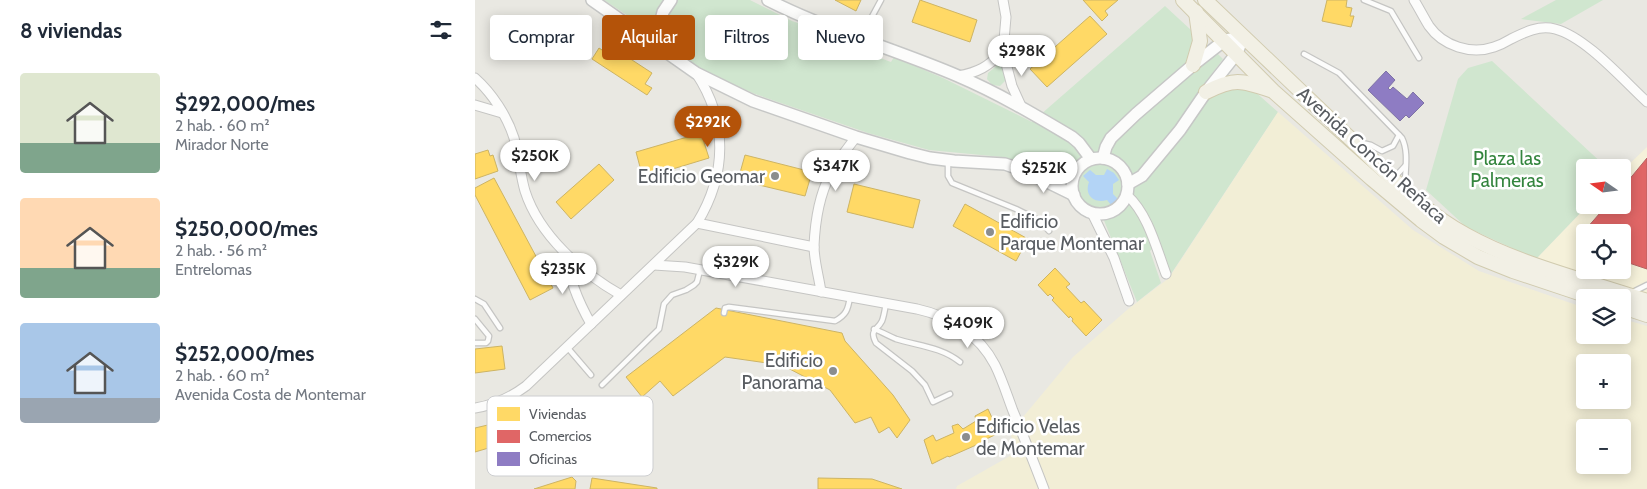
<!DOCTYPE html>
<html lang="es">
<meta charset="utf-8">
<style>
:root{--surface:#fff;--page:#f6f6f7;--text:#1f2937;--muted:#747a83;--accent:#b45309}
body{margin:0;font-family:Cabin,sans-serif;background:var(--page);color:var(--text);height:100vh;display:flex;flex-direction:column;font-size:19px;white-space:nowrap}
*{box-sizing:border-box;margin:0}
p{font-size:16px;color:var(--muted)}
.icon{flex:none;width:28px;height:28px;fill:none;stroke:currentColor;stroke-width:2;stroke-linecap:round;stroke-linejoin:round}
.map{position:relative;flex:1;overflow:hidden}
.sheet{display:flex;flex-direction:column;background:var(--surface);width:475px}
.sheet>*{flex:none}
.banner{position:absolute;left:15px;top:15px;width:475px;height:45px;display:flex;gap:10px}
.needle{width:32px;rotate:284deg}
.tools{position:absolute;left:1101px;top:159px;display:grid;gap:10px}
.tools a{display:grid;place-items:center;width:55px;height:55px;border-radius:5px;background:var(--surface);box-shadow:0 2px 12px #0003;font-size:25px}
.price{position:absolute;translate:-50% -42px;padding:0 11px;border-radius:18px;background:#fff;color:#222;font-size:16px;line-height:32px;filter:drop-shadow(0 1px 2px #0008)}
.price::after{content:'';position:absolute;left:50%;top:30px;width:15px;height:11px;margin-left:-8px;background:inherit;clip-path:polygon(0 0,100% 0,50% 100%)}
.price.selected{background:var(--accent);color:#fff}
ul{padding:0;list-style:none}
li{display:flex;align-items:center;gap:15px;height:125px;padding:0 20px}
li span{display:grid;place-items:center;flex:none;width:140px;height:100px;border-radius:5px;color:#555}
li>.icon{margin-inline-start:auto}
span .icon{width:60px;height:60px;fill:#fffc;stroke-width:1}
li b{font-size:21px}
h2{display:flex;justify-content:space-between;align-items:center;height:60px;padding:0 20px;font-size:21px}
.pill{padding:0 18px;border-radius:5px;background:var(--surface);box-shadow:0 2px 12px #0003;font-size:18px;line-height:45px}
.pill.selected{background:var(--accent);color:#fff}
main{display:flex;flex:1;min-height:0}
.map>svg:first-child{display:block}
.commercial{fill:#f5f1da;fill-rule:evenodd}
.green{fill:#d0e6cf}
.sand{fill:#f2eed6;fill-rule:evenodd}
.water{fill:#b3d4f6}
.homes{fill:#ffd966;stroke:#cdb464}
.shops{fill:#e06666;stroke:#b76364}
.offices{fill:#8e7cc3;stroke:#7e72a6}
.lines{fill:none;stroke-linecap:round;stroke-linejoin:round}
.lane-casing{stroke:#c5c5c3;stroke-width:7}
.street-casing{stroke:#c5c5c3;stroke-width:11}
.secondary-casing{stroke:#c6c7c6;stroke-width:14}
.primary-casing{stroke:#d1cbaf;stroke-width:16}
.lane{stroke:#fcfcfb;stroke-width:4.5}
.street{stroke:#fcfcfb;stroke-width:9}
.secondary{stroke:#fcfcfb;stroke-width:11}
.primary{stroke:#f2f0e5;stroke-width:14}
.poi-dot{fill:#8b8d8e;stroke:#fff;stroke-width:2}
.labels{text-anchor:middle;dominant-baseline:central;stroke-width:5;stroke-linejoin:round;paint-order:stroke}
.street-label{font-size:19px;fill:#585c61;stroke:#fff}
.park-label{font-size:19px;fill:#34853e;stroke:#fff}
.poi-label{font-size:19px;fill:#585c61;stroke:#fff;text-anchor:end}
.key{fill:#fff;stroke:#cdced0;stroke-width:1}
.key-label{font-size:14px;fill:#585c61}
</style>
<main>
<section class="sheet">
<h2>8 viviendas<svg class="icon" aria-label="filters" viewBox="0 0 24 24"><path d="M4 7h16M4 17h16"/><circle cx="9" cy="7" r="2"/><circle cx="15" cy="17" r="2"/></svg></h2>
<ul>
<li><span style="background:linear-gradient(#dfe7d0 70%,#7fa58c 0)"><svg class="icon" aria-label="home" viewBox="0 0 24 24"><path d="M3 11l9-7 9 7M6 9v11h12V9"/></svg></span><div><b>$292,000/mes</b><p>2 hab. · 60 m²</p><p>Mirador Norte</p></div></li>
<li><span style="background:linear-gradient(#ffd9b3 70%,#7fa58c 0)"><svg class="icon" aria-label="home" viewBox="0 0 24 24"><path d="M3 11l9-7 9 7M6 9v11h12V9"/></svg></span><div><b>$250,000/mes</b><p>2 hab. · 56 m²</p><p>Entrelomas</p></div></li>
<li><span style="background:linear-gradient(#a9c7e8 75%,#9aa5b1 0)"><svg class="icon" aria-label="home" viewBox="0 0 24 24"><path d="M3 11l9-7 9 7M6 9v11h12V9"/></svg></span><div><b>$252,000/mes</b><p>2 hab. · 60 m²</p><p>Avenida Costa de Montemar</p></div></li>
</ul>
</section>
<div class="map">
<svg width="1172" height="489" viewBox="0 0 1172 489">
<rect width="100%" height="100%" fill="#e9e8e2"/>
<path class="commercial" d="M1172 147V295L1061 259 1113 205H1148V170ZM1110 232H1148V270H1110Z"/>
<g class="green">
<path d="M129 0H275L317 21 394 47 392 53 416 62 419 57 468 78 557 122 690 6 716 30 724 67 742 53 748 59 727 87 777 89 803 112 696 274 682 244 675 251 686 283 662 302 628 218 607 203 602 191 583 177 560 166 527 157 454 150 393 133 280 94 227 71 191 41Z"/>
<path d="M1081 0H1128L1086 24 1046 19Z"/>
<path d="M1017 61 1131 167 1110 168V205H1113L1061 259 991 227 951 190 983 79 993 68Z"/>
<path d="M526 62 531 80 525 86 517 85 512 79 513 73Z"/>
</g>
<path class="sand" d="M803 112 938 230 1004 271 1110 308V335H1148V319L1172 326V489H481L482 486 542 452 533 427 548 417 598 357 652 310 694 278ZM1110 362H1148V400H1110ZM1110 428H1148V465H1110Z"/>
<path class="water" d="M632 169 639 173 644 180 638 184V194L643 199 637 206 632 200C619 204 609 195 614 182L608 176 615 170 621 175H629Z"/>
<g class="homes">
<path d="M360 0H386L381 11Z"/>
<path d="M445 0 502 20 495 42 437 22Z"/>
<path d="M608 0H643L630 11 633 15 627 21Z"/>
<path d="M852 0H872L871 7 877 8 875 16H879L876 27 847 21Z"/>
<path d="M615 16 632 34 572 87 555 69Z"/>
<path d="M131 43 177 73 170 84 177 88 172 95 117 59 124 48 127 50Z"/>
<path d="M226 133 234 158 168 178 161 152Z"/>
<path d="M13 150 15 156 18 155 23 171 0 179V154Z"/>
<path d="M270 155 337 172 330 196 263 180Z"/>
<path d="M124 164 139 180 96 219 81 202Z"/>
<path d="M19 178 78 288 55 300 0 195V188Z"/>
<path d="M379 184 445 200 438 228 372 212Z"/>
<path d="M490 204 553 239 541 261 478 226Z"/>
<path d="M580 268 595 284 591 287 606 303 609 301 627 320 611 336 597 321 598 319 595 316 594 318 577 300 579 298 575 294 573 296 563 285Z"/>
<path d="M241 308 367 333 370 341 418 395 435 420 422 438 414 427 404 433 396 417 380 423 355 390 307 365 308 360 300 358 299 364 250 357 198 396 185 381 167 397 151 377Z"/>
<path d="M27 346 30 369 0 373V349Z"/>
<path d="M513 409 524 433 507 441 508 442 474 457 473 456 457 464 449 440 458 435 461 441 479 433 477 426 483 424 488 429 501 421 500 416Z"/>
<path d="M34 420 44 439 0 452V428Z"/>
<path d="M97 477 101 481 100 489H59Z"/>
<path d="M117 478 182 488V489H115Z"/>
<path d="M343 478 397 479 427 489H343Z"/>
</g>
<path class="shops" d="M1172 158V269L1148 261V232H1115L1111 229 1132 205H1148V187Z"/>
<path class="offices" d="M911 71 920 80 913 88 915 90 918 87 932 99 938 92 949 103 934 118 931 115 925 121 893 90Z"/>
<g class="lines">
<defs>
<g id="lane">
<path d="M889 0 916 11 944 58"/>
<path d="M386 37 406 0"/>
<path d="M829 54 864 73 927 138C934 152 930 170 930 186"/>
<path d="M887 143 896 145 907 151 918 146 924 135"/>
<path d="M473 162V176L477 183 541 209 565 221 574 231"/>
<path d="M919 178 930 166"/>
<path d="M1158 292 1172 285"/>
<path d="M0 299 9 304 25 328"/>
<path d="M411 303C410 309 409 316 407 321 402 331 394 329 401 343L437 371 450 385 458 402 475 394"/>
<path d="M249 313 250 308 254 307 360 321C371 315 373 310 375 297"/>
<path d="M0 319 14 336 13 341 11 343H0"/>
<path d="M399 329C407 332 414 336 421 339 444 346 466 347 485 362"/>
<path d="M92 347 116 375"/>
<path d="M127 385 184 329 189 304 197 295 211 290 219 285 222 282 225 270"/>
</g>
<g id="street">
<path d="M528 0 531 17 528 52 537 86 547 108"/>
<path d="M939 0C944 8 949 18 954 26 968 46 996 55 1019 47 1025 45 1031 42 1036 39 1050 32 1064 25 1080 29 1111 37 1148 80 1172 102"/>
<path d="M483 76C504 72 512 67 528 52"/>
<path d="M0 78C17 93 32 116 39 138 44 156 45 174 50 191 64 235 107 273 146 295"/>
<path d="M0 105 27 113"/>
<path d="M652 195C673 214 681 247 691 274"/>
<path d="M617 213 639 258 654 301"/>
<path d="M222 223 339 247"/>
<path d="M92 256C94 281 104 303 116 324"/>
<path d="M179 265 210 267 442 309C474 316 504 334 520 365 527 379 532 395 538 411 549 437 559 463 569 489"/>
<path d="M346 292C344 277 339 261 339 246 340 223 344 196 355 175 362 161 372 149 381 137"/>
<path d="M0 408C20 405 35 398 51 386L222 223C252 174 253 121 221 73"/>
</g>
<g id="secondary">
<path d="M117 0 221 73 278 101 381 137 435 153 455 158 479 161 530 164 550 171 599 195"/>
<path d="M293 0C354 31 420 49 483 76 523 93 560 115 597 137L604 143 616 159"/>
<path d="M180 43 188 12 196 0"/>
<path d="M628 158 631 147 636 138 661 114 718 65 750 40 768 37"/>
<circle cx="625" cy="186" r="28"/>
<path d="M653 184 667 176 705 130 731 92 762 53 768 37"/>
</g>
<g id="primary">
<path d="M708 0 798 91 897 179 946 220 969 237 1003 257 1038 271 1119 298"/>
<path d="M730 0C781 49 832 98 883 146 917 178 950 213 991 235 1045 265 1113 281 1172 301"/>
<path d="M718 65 725 41 721 12"/>
<path d="M731 92C759 78 766 80 795 90"/>
<path d="M1148 307 1172 315"/>
</g>
</defs>
<use href="#lane" class="lane-casing"/>
<use href="#street" class="street-casing"/>
<use href="#secondary" class="secondary-casing"/>
<use href="#primary" class="primary-casing"/>
<use href="#lane" class="lane"/>
<use href="#street" class="street"/>
<use href="#secondary" class="secondary"/>
<use href="#primary" class="primary"/>
</g>
<g class="poi-dot">
<circle cx="300" cy="176" r="5"/>
<circle cx="515" cy="232" r="5"/>
<circle cx="358" cy="371" r="5"/>
<circle cx="491" cy="437" r="5"/>
</g>
<g class="labels">
<g class="street-label">
<text transform="translate(897 155) rotate(42)">Avenida Concón Reñaca</text>
</g>
<g class="park-label">
<text x="1032" y="158">Plaza las<tspan x="1032" dy="22">Palmeras</tspan></text>
</g>
<g class="poi-label">
<text x="290" y="176">Edificio Geomar</text>
<text x="525" y="221" text-anchor="start">Edificio<tspan x="525" dy="22">Parque Montemar</tspan></text>
<text x="348" y="360">Edificio<tspan x="348" dy="22">Panorama</tspan></text>
<text x="501" y="426" text-anchor="start">Edificio Velas<tspan x="501" dy="22">de Montemar</tspan></text>
</g>
</g>
<rect x="12" y="396" width="166" height="80" rx="8" class="key"/>
<rect x="22" y="407" width="23" height="14" fill="#ffd966"/>
<rect x="22" y="430" width="23" height="13" fill="#e06666"/>
<rect x="22" y="452" width="23" height="14" fill="#8e7cc3"/>
<g class="key-label">
<text x="54" y="419">Viviendas</text>
<text x="54" y="441">Comercios</text>
<text x="54" y="464">Oficinas</text>
</g>
</svg>
<div class="tools">
<a><svg class="needle" viewBox="-14 -14 28 28"><path d="M0-13l5 13h-10z" fill="#e53935"/><path d="M0 13l5-13h-10z" fill="#747a83"/></svg></a>
<a><svg class="icon" aria-label="locate" viewBox="0 0 24 24"><circle cx="12" cy="12" r="6"/><path d="M12 2v4M12 18v4M2 12h4M18 12h4"/></svg></a>
<a><svg class="icon" aria-label="layers" viewBox="0 0 24 24"><path d="M12 4l9 5-9 5-9-5zM3 14l9 5 9-5"/></svg></a>
<a>+</a>
<a>−</a>
</div>
<b class="price" style="left:547px;top:77px">$298K</b>
<b class="price selected" style="left:233px;top:148px">$292K</b>
<b class="price" style="left:60px;top:182px">$250K</b>
<b class="price" style="left:361px;top:192px">$347K</b>
<b class="price" style="left:569px;top:194px">$252K</b>
<b class="price" style="left:261px;top:288px">$329K</b>
<b class="price" style="left:88px;top:295px">$235K</b>
<b class="price" style="left:493px;top:349px">$409K</b>
<div class="banner">
<a class="pill">Comprar</a>
<a class="pill selected">Alquilar</a>
<a class="pill">Filtros</a>
<a class="pill">Nuevo</a>
</div>
</div>
</main>
